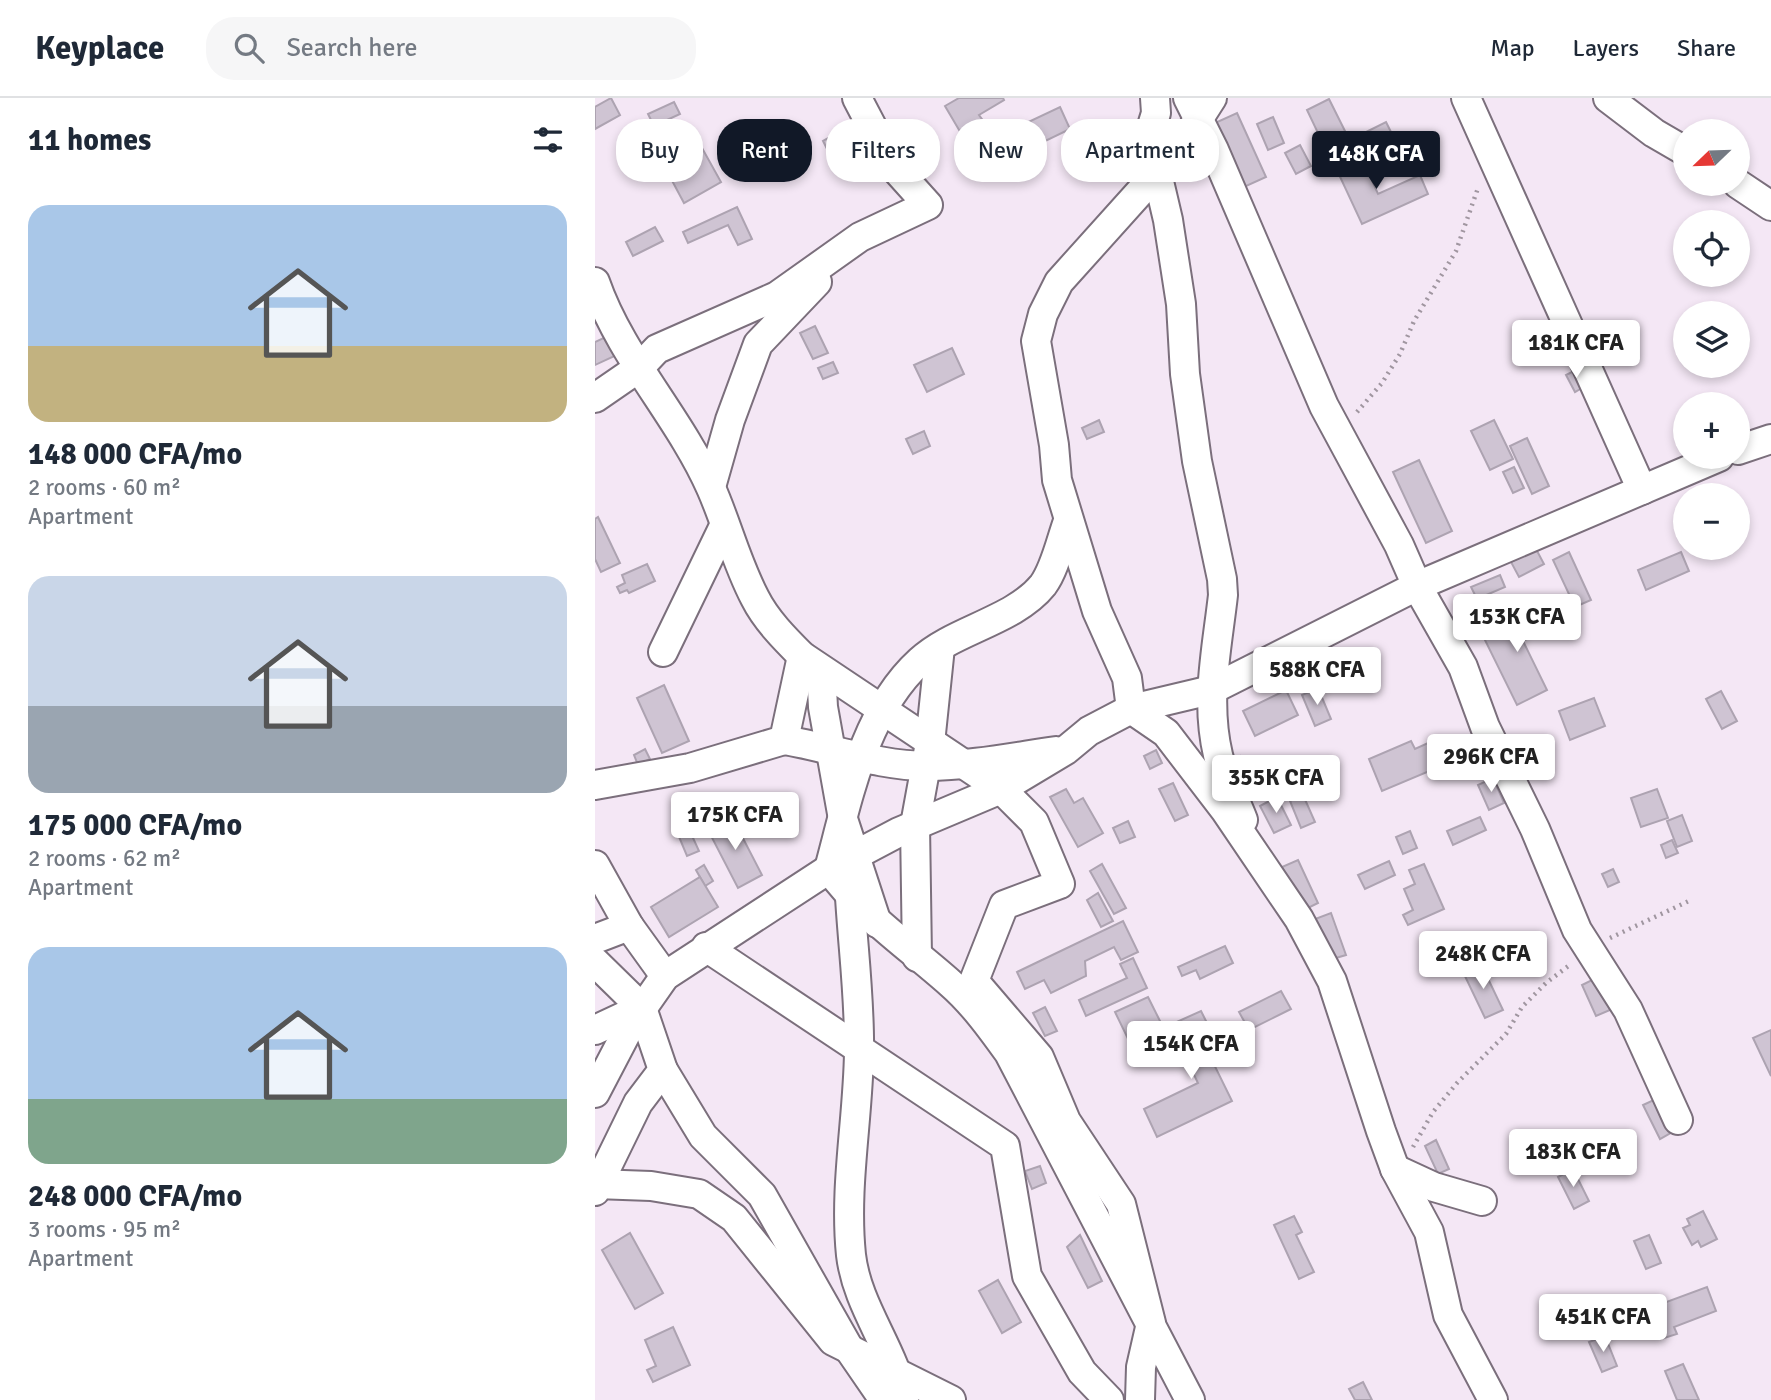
<!DOCTYPE html>
<meta charset="utf-8">
<style>
:root{--surface:#fff;--page:#f6f6f7;--text:#1f2937;--muted:#747a83;--line:#e0e1e3;--accent:#111827}
body{margin:0;font-family:Signika,sans-serif;background:var(--page);color:var(--text);height:100vh;display:flex;flex-direction:column;font-size:26px;white-space:nowrap}
*{box-sizing:border-box;margin:0}
p{font-size:23px;color:var(--muted)}
.icon{flex:none;width:38px;height:38px;fill:none;stroke:currentColor;stroke-width:2;stroke-linecap:round;stroke-linejoin:round}
.map{position:relative;flex:1;overflow:hidden}
.drawer{display:flex;flex-direction:column;background:var(--surface);width:595px}
.drawer>*{flex:none}
.hud{position:absolute;left:21px;top:21px;width:665px;height:63px;display:flex;gap:14px}
.needle{width:46px;rotate:247deg}
.tools{position:absolute;left:1078px;top:21px;display:grid;gap:14px}
.tools a{display:grid;place-items:center;width:77px;height:77px;border-radius:50%;background:var(--surface);box-shadow:0 4px 10px #0003;font-size:35px}
.price{position:absolute;translate:-50% -60px;padding:0 16px;border-radius:7px;background:#fff;color:#222;font-size:23px;line-height:46px;filter:drop-shadow(0 2px 4px #0008)}
.price::after{content:'';position:absolute;left:50%;top:42px;width:21px;height:16px;margin-left:-10px;background:inherit;clip-path:polygon(0 0,100% 0,50% 100%)}
.price.current{background:var(--accent);color:#fff}
ul{padding:0;list-style:none}
li{display:grid;align-content:center;gap:14px;height:371px;padding:0 28px}
li span{display:grid;place-items:center;height:217px;border-radius:21px;color:#555}
li>.icon{margin-inline-start:auto}
span .icon{width:126px;height:126px;fill:#fffc;stroke-width:1}
li b{font-size:30px}
h2{display:flex;justify-content:space-between;align-items:center;height:84px;padding:0 28px;font-size:30px}
.pill{padding:0 24px;border-radius:28px;background:var(--surface);box-shadow:0 4px 10px #0003;font-size:24px;line-height:63px}
.pill.current{background:var(--accent);color:#fff}
header{display:flex;align-items:center;gap:42px;box-sizing:border-box;height:98px;padding:0 35px;background:var(--surface);border-bottom:2px solid var(--line)}
header strong{font-size:33px}
nav{display:flex;gap:38px;margin-inline-start:auto;font-size:24px}
.search{width:490px;height:63px;background:var(--page);display:flex;align-items:center;gap:18px;box-sizing:border-box;padding:0 24px;border-radius:28px;color:var(--muted);font-size:26px}
main{display:flex;flex:1;min-height:0}
.map>svg:first-child{display:block}
.building{fill:#cfc4d3;stroke:#ada3b1;stroke-width:2}
.lines{fill:none;stroke-linecap:round;stroke-linejoin:round}
.minor-casing{stroke:#7b6f7c;stroke-width:32}
.path{stroke:#a096a0;stroke-width:4.5;stroke-dasharray:2 5;stroke-linecap:butt}
.minor{stroke:#fff;stroke-width:28}
</style>
<header>
<strong>Keyplace</strong>
<div class="search"><svg class="icon" aria-label="search" viewBox="0 0 24 24"><circle cx="10" cy="10" r="6"/><path d="M15 15l6 6"/></svg>Search here</div>
<nav><a>Map</a><a>Layers</a><a>Share</a></nav>
</header>
<main>
<section class="drawer">
<h2>11 homes<svg class="icon" aria-label="filters" viewBox="0 0 24 24"><path d="M4 7h16M4 17h16"/><circle cx="9" cy="7" r="2"/><circle cx="15" cy="17" r="2"/></svg></h2>
<ul>
<li><span style="background:linear-gradient(#a9c7e8 65%,#c2b280 0)"><svg class="icon" aria-label="home" viewBox="0 0 24 24"><path d="M3 11l9-7 9 7M6 9v11h12V9"/></svg></span><div><b>148 000 CFA/mo</b><p>2 rooms · 60 m²</p><p>Apartment</p></div></li>
<li><span style="background:linear-gradient(#c9d6e8 60%,#9aa5b1 0)"><svg class="icon" aria-label="home" viewBox="0 0 24 24"><path d="M3 11l9-7 9 7M6 9v11h12V9"/></svg></span><div><b>175 000 CFA/mo</b><p>2 rooms · 62 m²</p><p>Apartment</p></div></li>
<li><span style="background:linear-gradient(#a9c7e8 70%,#7fa58c 0)"><svg class="icon" aria-label="home" viewBox="0 0 24 24"><path d="M3 11l9-7 9 7M6 9v11h12V9"/></svg></span><div><b>248 000 CFA/mo</b><p>3 rooms · 95 m²</p><p>Apartment</p></div></li>
</ul>
</section>
<div class="map">
<svg width="1176" height="1302" viewBox="0 0 1176 1302">
<rect width="100%" height="100%" fill="#f4e7f5"/>
<g class="building">
<path d="M16 0 25 17 0 31V9Z"/>
<path d="M364 0H408L409 2 384 17 389 24 367 37 350 8Z"/>
<path d="M734 1 755 43 732 54 712 12Z"/>
<path d="M79 4 85 16 59 28 53 16Z"/>
<path d="M465 9 475 31 438 49 427 27Z"/>
<path d="M642 15 671 79 649 89 620 25Z"/>
<path d="M678 19 689 45 673 52 662 26Z"/>
<path d="M791 24 797 36 764 54 757 41Z"/>
<path d="M246 33 258 58 240 67 228 43Z"/>
<path d="M102 41 126 84 89 105 66 62Z"/>
<path d="M705 47 716 68 701 76 690 55Z"/>
<path d="M765 56 783 96 825 77 833 96 767 126 740 68Z"/>
<path d="M142 109 157 141 143 147 133 127 93 145 88 134Z"/>
<path d="M60 129 68 143 38 158 31 144Z"/>
<path d="M220 228 233 255 218 261 205 235Z"/>
<path d="M17 236 26 255 0 267V244Z"/>
<path d="M357 250 369 276 332 294 319 267Z"/>
<path d="M238 264 243 275 228 281 223 270Z"/>
<path d="M983 271 992 287 980 294 971 277Z"/>
<path d="M504 322 509 334 492 341 487 330Z"/>
<path d="M899 322 918 361 895 372 876 333Z"/>
<path d="M329 333 335 348 318 356 311 341Z"/>
<path d="M932 340 954 388 937 396 915 348Z"/>
<path d="M824 362 857 433 831 445 798 374Z"/>
<path d="M919 369 929 390 918 395 908 374Z"/>
<path d="M3 419 25 465 6 474 0 461V421Z"/>
<path d="M941 451 949 466 924 479 916 464Z"/>
<path d="M974 454 996 502 980 509 958 462Z"/>
<path d="M1086 454 1094 473 1051 492 1043 472Z"/>
<path d="M52 466 60 483 34 495 32 492 25 495 22 489 30 485 27 477Z"/>
<path d="M905 477 910 489 882 501 876 489Z"/>
<path d="M940 508 951 531 928 543 952 592 922 607 886 534Z"/>
<path d="M69 587 94 643 67 655 42 600Z"/>
<path d="M723 590 736 621 720 628 707 597Z"/>
<path d="M691 592 703 617 660 638 648 613Z"/>
<path d="M1126 593 1142 623 1127 631 1111 601Z"/>
<path d="M999 600 1010 628 975 642 964 613Z"/>
<path d="M879 642 891 669 878 675 865 649Z"/>
<path d="M816 643 820 651 833 645 844 669 787 693 774 661Z"/>
<path d="M50 651 55 661 43 667 39 657Z"/>
<path d="M561 652 567 665 555 671 549 658Z"/>
<path d="M645 658 655 684 641 689 631 663Z"/>
<path d="M689 663 700 686 678 696 667 674Z"/>
<path d="M898 680 909 705 894 712 883 687Z"/>
<path d="M578 685 593 717 580 723 564 691Z"/>
<path d="M471 691 479 705 488 700 508 735 483 749 455 699Z"/>
<path d="M1062 691 1073 720 1046 729 1036 700Z"/>
<path d="M708 697 720 724 706 730 695 703Z"/>
<path d="M682 699 696 727 679 735 665 708Z"/>
<path d="M1087 717 1097 743 1082 749 1072 723Z"/>
<path d="M137 719 167 777 143 790 113 732Z"/>
<path d="M885 719 891 732 858 747 852 733Z"/>
<path d="M533 723 540 739 525 745 518 730Z"/>
<path d="M93 729 104 753 92 758 82 734Z"/>
<path d="M815 733 822 750 808 756 801 739Z"/>
<path d="M1077 742 1083 755 1071 760 1066 747Z"/>
<path d="M703 762 723 805 707 813 687 769Z"/>
<path d="M794 763 800 777 770 791 763 777Z"/>
<path d="M507 766 531 810 519 816 495 773Z"/>
<path d="M829 766 849 811 813 827 808 817 818 812 809 791 820 786 814 772Z"/>
<path d="M109 767 118 783 110 788 101 772Z"/>
<path d="M1018 771 1024 784 1013 789 1007 776Z"/>
<path d="M105 779 123 809 74 839 56 809Z"/>
<path d="M503 795 518 823 506 829 492 802Z"/>
<path d="M736 815 751 857 734 862 720 821Z"/>
<path d="M528 823 543 854 526 862 519 849 490 863 491 878 456 895 449 882 430 891 422 874Z"/>
<path d="M630 848 638 865 605 881 601 872 587 878 583 869Z"/>
<path d="M538 860 552 890 491 918 484 902 532 880 525 866Z"/>
<path d="M886 866 908 912 890 920 868 874Z"/>
<path d="M1001 880 1015 912 1001 918 987 887Z"/>
<path d="M686 893 696 911 654 932 644 914Z"/>
<path d="M553 899 569 931 536 947 520 914Z"/>
<path d="M450 909 462 933 450 938 438 915Z"/>
<path d="M606 913 616 933 605 938 637 1003 562 1039 549 1011 603 985 575 927Z"/>
<path d="M1176 932V978L1158 940Z"/>
<path d="M1063 1000 1079 1033 1065 1041 1048 1007Z"/>
<path d="M841 1042 854 1071 843 1076 830 1048Z"/>
<path d="M445 1068 451 1085 437 1091 430 1073Z"/>
<path d="M978 1071 994 1103 979 1111 963 1079Z"/>
<path d="M1108 1113 1122 1141 1106 1149 1103 1143 1097 1147 1088 1130 1095 1127 1092 1121Z"/>
<path d="M699 1118 707 1134 701 1137 719 1174 704 1181 679 1127Z"/>
<path d="M35 1135 68 1195 40 1211 7 1152Z"/>
<path d="M485 1137 507 1183 493 1190 472 1149Z"/>
<path d="M1054 1137 1066 1165 1051 1171 1039 1143Z"/>
<path d="M403 1182 426 1224 407 1235 384 1193Z"/>
<path d="M1112 1189 1121 1213 1079 1229 1082 1236 1066 1241 1055 1210Z"/>
<path d="M78 1229 95 1267 58 1284 52 1272 61 1268 50 1242Z"/>
<path d="M1010 1238 1022 1268 1007 1274 994 1244Z"/>
<path d="M1088 1266 1104 1302H1082L1070 1273Z"/>
<path d="M768 1284 777 1302H760L754 1291Z"/>
</g>
<g class="lines">
<defs>
<g id="minor">
<path d="M560 0 561 15 557 28 562 75 464 184 448 216 441 243 459 347 462 382 502 513 532 580 536 611 571 635 630 712 704 821 737 883 786 1033 800 1071 834 1134 853 1217 898 1302"/>
<path d="M593 0 619 52 729 308 804 447 822 488 868 569 890 629 940 731 982 832 1033 912 1083 1022"/>
<path d="M617 0 580 58 562 75 573 122 586 206 590 276 602 363 627 481 628 497C622 551 610 602 623 657 628 679 640 701 648 722"/>
<path d="M871 0 1047 392"/>
<path d="M1013 0 1059 35 1090 53"/>
<path d="M1143 86 1176 108"/>
<path d="M0 184C26 259 84 318 116 390 132 426 141 464 160 500 171 522 190 541 207 558L406 691 439 724 465 786 409 807 379 883 444 959 471 1023 526 1106 556 1225 546 1269 545 1302"/>
<path d="M0 300 45 269 62 251 182 198 265 139 333 107 297 67 262 0"/>
<path d="M1143 352 1176 341"/>
<path d="M116 389 135 322 163 246 222 184"/>
<path d="M473 423C466 442 460 471 448 487 419 523 358 532 325 563 269 614 253 701 234 771 269 819 311 846 355 885 378 905 396 930 414 955L595 1302"/>
<path d="M68 554 129 428"/>
<path d="M226 572 228 609 248 721 282 825"/>
<path d="M189 642C237 650 284 668 332 668 375 668 419 659 461 653"/>
<path d="M0 687 95 670 189 642 207 558"/>
<path d="M0 767 34 828 70 878"/>
<path d="M255 799C258 850 265 903 264 954 263 1022 249 1089 256 1157 262 1209 299 1251 309 1302"/>
<path d="M0 841 34 828"/>
<path d="M111 849 410 1048 432 1178 487 1274 514 1302"/>
<path d="M322 859 320 727 335 645 345 549"/>
<path d="M0 864 47 910 68 972 43 1005 0 1093"/>
<path d="M0 932 47 910"/>
<path d="M68 972 108 1038 167 1097 256 1254 289 1302"/>
<path d="M0 995 35 928 70 878 234 771 304 734 406 691 471 652 494 633 536 611 616 592 822 488 1124 359"/>
<path d="M800 1071 839 1089 887 1103"/>
<path d="M0 1086 56 1088 104 1096 139 1120 238 1243 356 1302"/>
</g>
</defs>
<use href="#minor" class="minor-casing"/>
<g class="path">
<path d="M762 314 787 285 805 256 819 223 861 153 883 90"/>
<path d="M1015 840 1096 802"/>
<path d="M818 1049 838 1014 862 985 911 936 927 909 951 885 976 866"/>
</g>
<use href="#minor" class="minor"/>
</g>
</svg>
<div class="tools">
<a><svg class="needle" viewBox="-14 -14 28 28"><path d="M0-13l5 13h-10z" fill="#e53935"/><path d="M0 13l5-13h-10z" fill="#747a83"/></svg></a>
<a><svg class="icon" aria-label="locate" viewBox="0 0 24 24"><circle cx="12" cy="12" r="6"/><path d="M12 2v4M12 18v4M2 12h4M18 12h4"/></svg></a>
<a><svg class="icon" aria-label="layers" viewBox="0 0 24 24"><path d="M12 4l9 5-9 5-9-5zM3 14l9 5 9-5"/></svg></a>
<a>+</a>
<a>−</a>
</div>
<b class="price current" style="left:781px;top:93px">148K CFA</b>
<b class="price" style="left:981px;top:282px">181K CFA</b>
<b class="price" style="left:922px;top:556px">153K CFA</b>
<b class="price" style="left:722px;top:609px">588K CFA</b>
<b class="price" style="left:896px;top:696px">296K CFA</b>
<b class="price" style="left:681px;top:717px">355K CFA</b>
<b class="price" style="left:140px;top:754px">175K CFA</b>
<b class="price" style="left:888px;top:893px">248K CFA</b>
<b class="price" style="left:596px;top:983px">154K CFA</b>
<b class="price" style="left:978px;top:1091px">183K CFA</b>
<b class="price" style="left:1008px;top:1256px">451K CFA</b>
<div class="hud">
<a class="pill">Buy</a>
<a class="pill current">Rent</a>
<a class="pill">Filters</a>
<a class="pill">New</a>
<a class="pill">Apartment</a>
</div>
</div>
</main>
